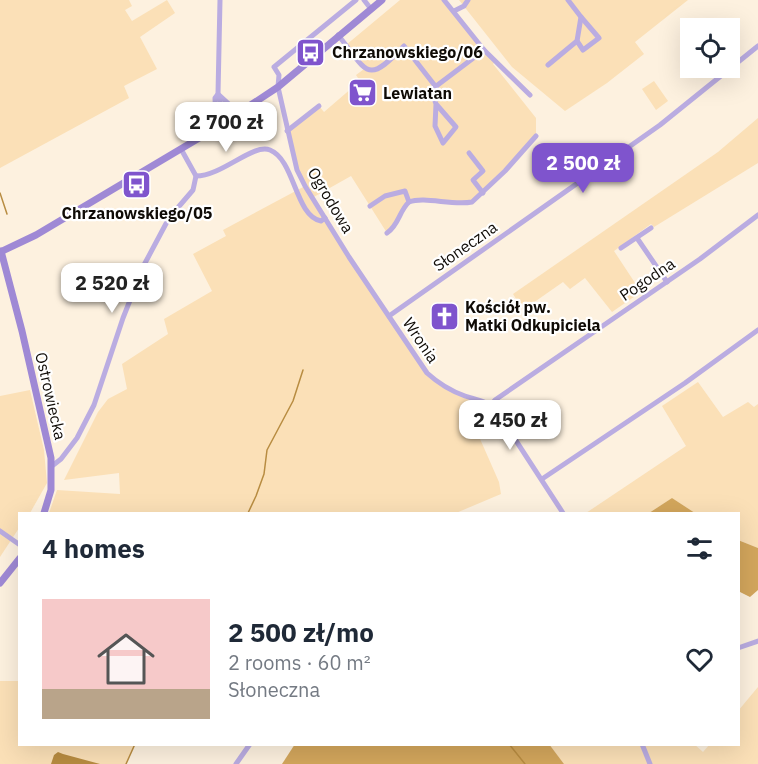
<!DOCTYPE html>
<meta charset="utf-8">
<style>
:root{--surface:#fff;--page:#f2f2f3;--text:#1f2937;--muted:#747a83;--accent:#7f54cd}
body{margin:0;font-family:"IBM Plex Sans",sans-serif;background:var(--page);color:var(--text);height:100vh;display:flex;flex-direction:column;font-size:22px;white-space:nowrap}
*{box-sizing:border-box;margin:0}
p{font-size:20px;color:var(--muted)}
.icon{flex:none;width:33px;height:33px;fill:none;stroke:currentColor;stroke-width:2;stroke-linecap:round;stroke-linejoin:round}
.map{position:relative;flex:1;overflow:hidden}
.drawer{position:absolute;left:18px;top:512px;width:722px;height:234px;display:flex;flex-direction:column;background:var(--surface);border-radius:0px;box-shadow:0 6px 24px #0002}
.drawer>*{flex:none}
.tools{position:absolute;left:680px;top:18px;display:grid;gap:12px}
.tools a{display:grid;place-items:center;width:60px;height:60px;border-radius:0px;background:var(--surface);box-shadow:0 6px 24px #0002;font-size:30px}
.price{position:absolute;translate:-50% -51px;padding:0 14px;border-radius:12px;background:#fff;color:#222;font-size:20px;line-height:39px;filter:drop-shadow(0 2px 3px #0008)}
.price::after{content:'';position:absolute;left:50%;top:36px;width:18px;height:14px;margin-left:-9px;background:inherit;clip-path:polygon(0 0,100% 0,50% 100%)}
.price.current{background:var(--accent);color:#fff}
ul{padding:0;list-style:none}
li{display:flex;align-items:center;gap:18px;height:150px;padding:0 24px}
li span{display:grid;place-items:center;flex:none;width:168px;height:120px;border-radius:0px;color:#555}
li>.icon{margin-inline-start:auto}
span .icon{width:72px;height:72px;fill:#fffc;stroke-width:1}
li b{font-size:26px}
h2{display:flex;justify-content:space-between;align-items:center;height:72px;padding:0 24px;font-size:26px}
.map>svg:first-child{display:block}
.green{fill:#fbe0b7}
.forest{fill:#d3a65c}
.water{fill:#b88c41}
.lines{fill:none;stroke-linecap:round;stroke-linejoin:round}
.stream{stroke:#b88c41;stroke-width:1.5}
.street{stroke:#baace1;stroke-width:5}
.secondary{stroke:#9f89d5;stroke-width:7}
.labels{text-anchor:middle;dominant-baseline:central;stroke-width:4.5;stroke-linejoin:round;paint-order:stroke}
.poi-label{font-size:16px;font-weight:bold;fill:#0f0b06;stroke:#fff;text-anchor:start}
.street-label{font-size:16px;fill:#0f0b06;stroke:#fff}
</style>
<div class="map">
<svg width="758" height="764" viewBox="0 0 758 764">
<rect width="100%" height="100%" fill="#fdf1df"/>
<g class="green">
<path d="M0 0H129L132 6 125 10 132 21 167 0 175 13 140 37 157 69 124 86 129 98 0 168Z"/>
<path d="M400 0H444L496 61 493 64 536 118V136L472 202H409L387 233 351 176 312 198 427 373 443 386 496 410 477 432 499 482 501 494 456 513H49L57 490 120 494 119 473 64 480 98 412 108 399 127 389 122 364 168 334 164 319 212 291 193 254 226 236 223 230 305 186 297 170 287 131 319 106 324 112 360 81 356 75 364 69 346 45Z"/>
<path d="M459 0H688L635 42 644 54 607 83 565 111 512 67Z"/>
<path d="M654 81 668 101 656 110 642 89Z"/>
<path d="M758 118V163L654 227 651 224 614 251 641 292 612 312 585 278 570 289 563 282 523 310 513 294 718 152Z"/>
<path d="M698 382 723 417 748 402 754 407 758 404V548L738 540V513H695L672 498 649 513H586L686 446 662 406Z"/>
<path d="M30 390 44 450 47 483 30 513H20L19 528 0 557V396Z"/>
<path d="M0 681H19L20 744H135L126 764H0Z"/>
<path d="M758 687V764H564L549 744H694L703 752 710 744H738V711Z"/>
</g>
<g class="forest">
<path d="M672 498 695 513H649Z"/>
<path d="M738 540 758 548V590L750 597 738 591Z"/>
<path d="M295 744H549L564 764H282Z"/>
</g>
<path class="water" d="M58 752 63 754 100 764H51L54 755Z"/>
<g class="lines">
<g class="stream">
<path d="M0 193 7 214"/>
<path d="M248 513 256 496 264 474 267 450 293 401 303 370"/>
<path d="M509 744 525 764"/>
<path d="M126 764 135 744"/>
</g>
<g class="street">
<path d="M356 0 274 67 279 75 278 87 297 170 305 186 349 257 427 373C438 383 451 391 465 396 477 400 487 401 496 410L563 513"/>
<path d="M364 0 371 9"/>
<path d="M444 0 484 50 530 95"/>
<path d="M454 11 464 6 468 0"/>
<path d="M338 35C368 72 366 86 404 46L436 87"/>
<path d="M577 41 583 50 599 38 581 17"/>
<path d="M548 65 577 41 581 17 568 0"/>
<path d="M218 94 231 106H247"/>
<path d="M218 96 227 121"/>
<path d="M436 104 456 127 443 143 435 126 436 104 431 90 484 50"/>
<path d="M216 128 215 98 218 94 220 0"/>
<path d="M287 131 319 106"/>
<path d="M469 153 483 171 473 180 483 193"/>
<path d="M196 176C222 176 253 143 270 150 295 160 295 216 321 221L325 218"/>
<path d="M370 206 385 196 405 191 409 202C425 196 452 206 472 202L505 171 536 136"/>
<path d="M387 233C399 225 399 211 409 202"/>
<path d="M637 238 667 282"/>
<path d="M621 248 651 228"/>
<path d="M389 316 660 125 758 46"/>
<path d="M491 405 495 400 700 259 758 215"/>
<path d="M52 466 61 459 77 438 94 405 123 318 144 265 169 218 193 190 196 176 181 149"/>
<path d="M542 479 685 383 758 330"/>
<path d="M0 531 20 545"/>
<path d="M738 648 758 641"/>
<path d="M642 744 650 764"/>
<path d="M236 764 250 744"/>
</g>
<g class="secondary">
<path d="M1 251 22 331 51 458V490L44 513"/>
<path d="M0 252 36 235 216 128 278 87 382 0"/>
<path d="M0 583 20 558"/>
</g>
</g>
<defs>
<symbol id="bus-square" viewBox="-11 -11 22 22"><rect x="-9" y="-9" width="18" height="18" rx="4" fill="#7f54cd" stroke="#fff"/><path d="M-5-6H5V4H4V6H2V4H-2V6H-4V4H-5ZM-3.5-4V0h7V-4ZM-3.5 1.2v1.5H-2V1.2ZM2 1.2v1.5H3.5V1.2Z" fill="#fff"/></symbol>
<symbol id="supermarket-square" viewBox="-11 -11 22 22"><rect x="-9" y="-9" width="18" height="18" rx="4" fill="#7f54cd" stroke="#fff"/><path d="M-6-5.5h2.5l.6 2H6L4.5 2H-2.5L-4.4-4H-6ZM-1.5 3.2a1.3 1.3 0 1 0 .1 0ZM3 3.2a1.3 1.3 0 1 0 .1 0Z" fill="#fff"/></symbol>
<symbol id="church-square" viewBox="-11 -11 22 22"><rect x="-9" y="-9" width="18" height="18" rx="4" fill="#7f54cd" stroke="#fff"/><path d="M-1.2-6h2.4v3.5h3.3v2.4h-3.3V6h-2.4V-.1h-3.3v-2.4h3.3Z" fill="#fff"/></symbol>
</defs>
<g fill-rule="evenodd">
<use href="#bus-square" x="294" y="36" width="33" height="33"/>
<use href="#supermarket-square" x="346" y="76" width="33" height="33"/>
<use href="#bus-square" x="120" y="168" width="33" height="33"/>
<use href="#church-square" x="428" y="300" width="33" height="33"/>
</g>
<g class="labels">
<g class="poi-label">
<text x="332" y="52">Chrzanowskiego/06</text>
<text x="383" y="93">Lewiatan</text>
<text x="137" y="213" text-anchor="middle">Chrzanowskiego/05</text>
<text x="465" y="307">Kościół pw.<tspan x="465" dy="18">Matki Odkupiciela</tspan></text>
</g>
<g class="street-label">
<text transform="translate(331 200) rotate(59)">Ogrodowa</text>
<text transform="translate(465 246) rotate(-35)">Słoneczna</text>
<text transform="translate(647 279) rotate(-34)">Pogodna</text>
<text transform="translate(421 340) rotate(56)">Wronia</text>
<text transform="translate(51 396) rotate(77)">Ostrowiecka</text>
</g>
</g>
</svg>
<div class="tools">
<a><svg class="icon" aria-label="locate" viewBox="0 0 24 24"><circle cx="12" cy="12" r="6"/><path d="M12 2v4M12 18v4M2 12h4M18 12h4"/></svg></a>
</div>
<b class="price" style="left:226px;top:153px">2 700 zł</b>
<b class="price current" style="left:583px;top:194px">2 500 zł</b>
<b class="price" style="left:112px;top:314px">2 520 zł</b>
<b class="price" style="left:510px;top:451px">2 450 zł</b>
<section class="drawer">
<h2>4 homes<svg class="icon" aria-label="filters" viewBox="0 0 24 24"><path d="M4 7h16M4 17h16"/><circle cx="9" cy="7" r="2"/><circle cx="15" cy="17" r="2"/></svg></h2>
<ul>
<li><span style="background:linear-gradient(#f6c9c9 75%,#b9a48a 0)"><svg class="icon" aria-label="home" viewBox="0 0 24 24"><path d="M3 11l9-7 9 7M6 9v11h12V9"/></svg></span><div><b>2 500 zł/mo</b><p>2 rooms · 60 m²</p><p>Słoneczna</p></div><svg class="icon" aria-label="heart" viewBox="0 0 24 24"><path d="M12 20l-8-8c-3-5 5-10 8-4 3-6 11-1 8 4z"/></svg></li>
</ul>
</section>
</div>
